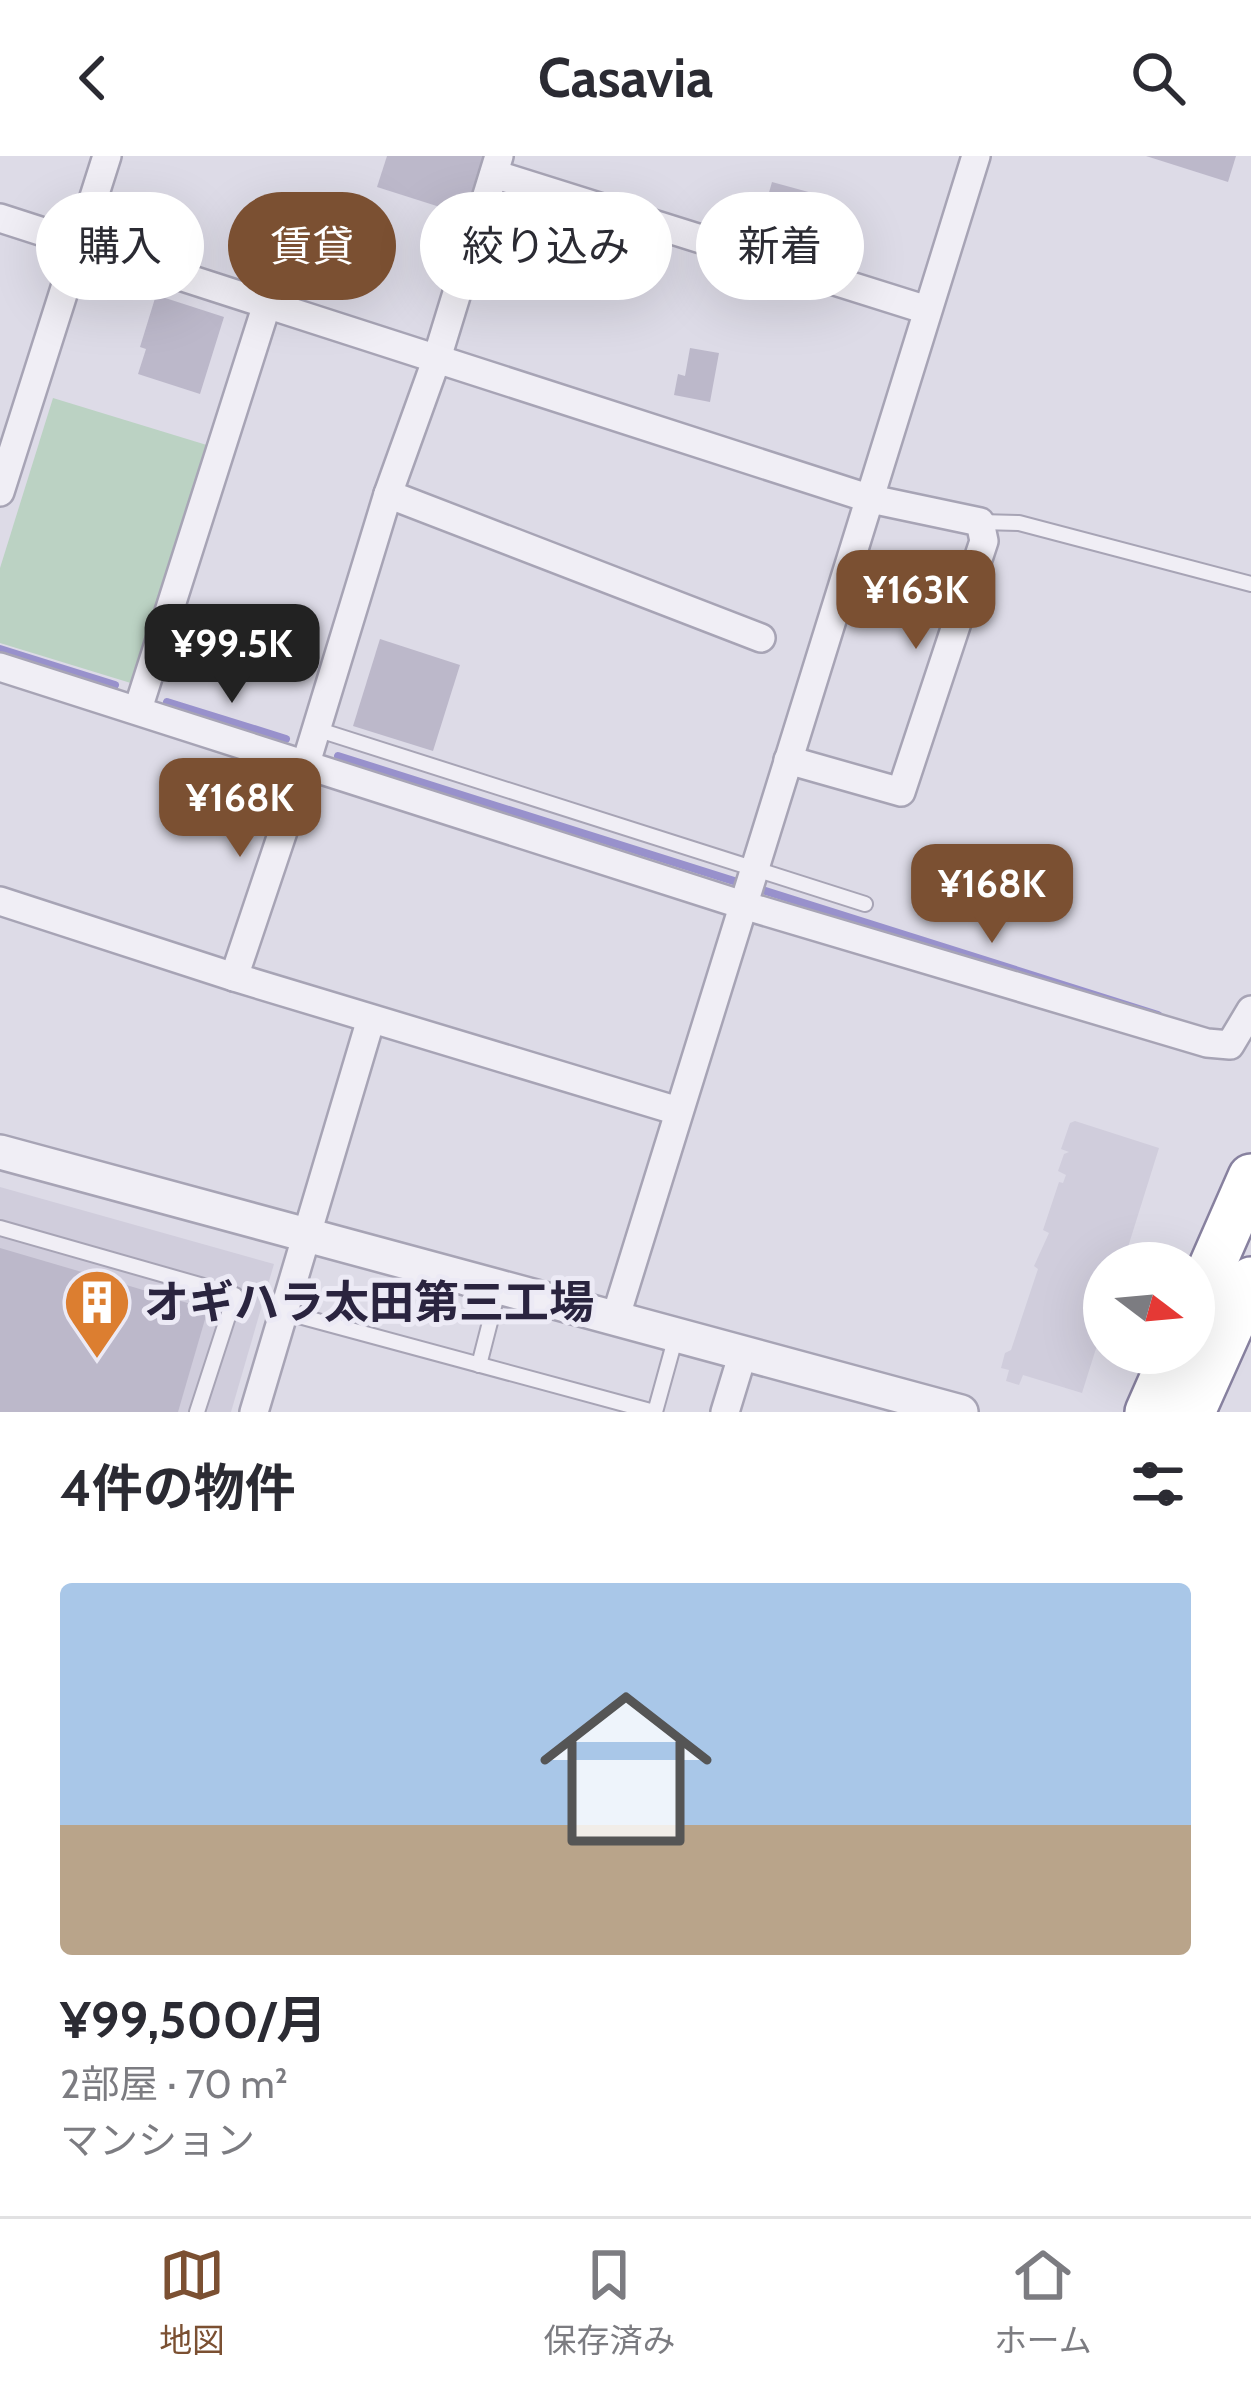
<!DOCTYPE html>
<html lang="ja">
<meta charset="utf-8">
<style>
:root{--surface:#fff;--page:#f2f2f3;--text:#2b2b33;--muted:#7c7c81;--line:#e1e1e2;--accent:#7b5032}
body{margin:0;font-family:Cabin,"Noto Sans JP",sans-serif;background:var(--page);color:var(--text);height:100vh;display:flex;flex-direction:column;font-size:45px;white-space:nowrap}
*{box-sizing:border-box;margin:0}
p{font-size:39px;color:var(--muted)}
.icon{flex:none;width:66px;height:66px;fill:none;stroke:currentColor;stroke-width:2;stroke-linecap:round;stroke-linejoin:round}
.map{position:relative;height:1256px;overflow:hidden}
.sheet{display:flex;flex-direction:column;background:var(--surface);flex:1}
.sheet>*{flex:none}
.guide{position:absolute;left:36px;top:36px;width:1179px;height:108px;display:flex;gap:24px}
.needle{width:78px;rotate:106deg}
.controls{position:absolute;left:1083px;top:1086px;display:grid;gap:24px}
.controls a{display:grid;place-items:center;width:132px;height:132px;border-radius:50%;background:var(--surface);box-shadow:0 12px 48px #0002;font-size:60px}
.price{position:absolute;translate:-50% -102px;padding:0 27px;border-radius:24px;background:var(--accent);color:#fff;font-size:39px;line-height:78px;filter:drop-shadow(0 3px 6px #0008)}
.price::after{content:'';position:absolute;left:50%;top:72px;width:36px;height:27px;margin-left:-18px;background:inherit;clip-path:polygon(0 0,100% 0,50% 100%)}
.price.on{background:#222;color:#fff}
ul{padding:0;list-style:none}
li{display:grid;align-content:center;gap:24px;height:636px;padding:0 60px}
li span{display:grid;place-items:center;height:372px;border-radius:12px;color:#555}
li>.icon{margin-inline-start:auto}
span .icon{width:216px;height:216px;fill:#fffc;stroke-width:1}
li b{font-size:51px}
h2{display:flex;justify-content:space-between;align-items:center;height:144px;padding:0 60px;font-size:51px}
.pill{padding:0 42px;border-radius:54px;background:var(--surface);box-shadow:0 12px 48px #0002;font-size:42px;line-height:108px}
.pill.on{background:var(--accent);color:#fff}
header{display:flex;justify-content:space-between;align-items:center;height:156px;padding:0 60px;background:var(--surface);font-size:54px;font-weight:800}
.tab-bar{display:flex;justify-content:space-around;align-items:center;height:168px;border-top:3px solid var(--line);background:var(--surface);font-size:33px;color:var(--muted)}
.tab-bar a{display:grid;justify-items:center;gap:6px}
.tab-bar .on{color:var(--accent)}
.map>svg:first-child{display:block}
.built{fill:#d0cddc}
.green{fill:#bbd2c3}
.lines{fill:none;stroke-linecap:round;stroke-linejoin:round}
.stream{stroke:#9891cc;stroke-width:8}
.building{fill:#bcb8ca}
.service-casing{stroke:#a7a4b5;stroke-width:18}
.minor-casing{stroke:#a7a4b5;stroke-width:32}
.tertiary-casing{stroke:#a7a4b5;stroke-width:38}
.trunk-casing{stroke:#87819f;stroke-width:50}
.service{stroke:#f0eef5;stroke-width:14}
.minor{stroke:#f0eef5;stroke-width:27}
.tertiary{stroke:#f0eef5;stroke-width:33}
.trunk{stroke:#fff;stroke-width:45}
.labels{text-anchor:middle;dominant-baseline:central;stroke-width:10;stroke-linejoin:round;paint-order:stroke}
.poi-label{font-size:45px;font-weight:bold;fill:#2a243f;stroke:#eceaf5;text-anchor:start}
</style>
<header><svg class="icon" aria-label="back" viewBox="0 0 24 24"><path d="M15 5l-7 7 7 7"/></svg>Casavia<svg class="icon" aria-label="search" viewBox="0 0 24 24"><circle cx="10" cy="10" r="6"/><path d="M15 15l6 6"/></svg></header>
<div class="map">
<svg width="1251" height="1256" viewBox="0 0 1251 1256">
<rect width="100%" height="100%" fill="#dddbe7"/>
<g class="built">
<path d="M1075 965 1159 992 1123 1107H1104V1167L1082 1237 1023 1219 1019 1229 1006 1225 1009 1214 1001 1212 1005 1197 1011 1194 1038 1113 1034 1110 1049 1077 1043 1074 1059 1026 1063 1027 1066 1019 1058 1015 1064 998 1069 996 1061 993 1070 967Z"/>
<path d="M0 1031 274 1108 231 1256H0Z"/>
</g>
<path class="green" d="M53 242 210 290 134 528 0 487V412Z"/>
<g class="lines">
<g class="stream">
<path d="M0 493 115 529"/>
<path d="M167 546 286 583"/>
<path d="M338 600 1158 859"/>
</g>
</g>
<g class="building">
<path d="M387 0H484L465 59 377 31Z"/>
<path d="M1146 0H1236L1228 26Z"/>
<path d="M772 26 834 43 817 100 756 82Z"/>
<path d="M156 139 224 161 200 238 138 218 146 193 140 191Z"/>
<path d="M690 192 719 197 710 246 674 239 678 218 685 220Z"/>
<path d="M380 483 460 509 433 595 353 570Z"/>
<path d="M0 1092 208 1153 178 1256H0Z"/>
</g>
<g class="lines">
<defs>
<g id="service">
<path d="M980 366 1019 367 1251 428"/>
<path d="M316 573 865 748"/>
<path d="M0 1072 235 1139 197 1256"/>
<path d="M284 1156 654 1256"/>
<path d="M479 1209 499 1131"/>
<path d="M655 1256 676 1180"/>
</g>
<g id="minor">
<path d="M494 18 927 154"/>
<path d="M0 62 871 343 980 366 984 385 901 636 788 604"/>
<path d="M0 336 107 0"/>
<path d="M388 338 761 482"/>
<path d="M0 511 743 749 1207 887 1230 889 1251 854"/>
<path d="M138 553 267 148"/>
<path d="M0 745 234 821 678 955"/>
<path d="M234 821 306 607 388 338 437 202 499 0"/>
<path d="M615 1163 976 0"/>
<path d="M254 1256 371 863"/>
<path d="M725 1256 743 1197"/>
</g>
<path id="tertiary" d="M0 996 961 1256"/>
<g id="trunk">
<path d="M1194 1151 1251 1021"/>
<path d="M1148 1256 1174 1197"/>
<path d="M1192 1256 1251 1124"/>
</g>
</defs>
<use href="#service" class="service-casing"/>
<use href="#minor" class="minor-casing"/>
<use href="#tertiary" class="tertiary-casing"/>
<use href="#trunk" class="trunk-casing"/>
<use href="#service" class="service"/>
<use href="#minor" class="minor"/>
<use href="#tertiary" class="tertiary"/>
<use href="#trunk" class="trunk"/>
</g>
<defs>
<symbol id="building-pin" viewBox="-11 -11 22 30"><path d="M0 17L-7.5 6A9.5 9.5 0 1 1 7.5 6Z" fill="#dc7e30" stroke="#eceaf5"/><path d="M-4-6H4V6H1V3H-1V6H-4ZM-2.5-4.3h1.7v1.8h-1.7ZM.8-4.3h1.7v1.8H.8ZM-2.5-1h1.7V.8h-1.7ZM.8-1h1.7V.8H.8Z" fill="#fff"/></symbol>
</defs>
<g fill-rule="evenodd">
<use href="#building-pin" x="59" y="1108" width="76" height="104"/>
</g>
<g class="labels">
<g class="poi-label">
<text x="144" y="1146">オギハラ太田第三工場</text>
</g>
</g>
</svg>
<div class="controls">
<a><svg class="needle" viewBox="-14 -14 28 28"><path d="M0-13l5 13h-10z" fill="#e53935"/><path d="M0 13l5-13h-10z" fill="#7c7c81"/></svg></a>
</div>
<b class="price" style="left:916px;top:496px">¥163K</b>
<b class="price on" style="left:232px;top:550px">¥99.5K</b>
<b class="price" style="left:240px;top:704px">¥168K</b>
<b class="price" style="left:992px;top:790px">¥168K</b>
<div class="guide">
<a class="pill">購入</a>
<a class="pill on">賃貸</a>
<a class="pill">絞り込み</a>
<a class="pill">新着</a>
</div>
</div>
<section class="sheet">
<h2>4件の物件<svg class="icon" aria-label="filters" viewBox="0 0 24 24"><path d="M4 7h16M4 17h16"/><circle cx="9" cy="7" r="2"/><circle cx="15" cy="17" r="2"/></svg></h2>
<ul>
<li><span style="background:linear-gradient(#a9c7e8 65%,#b9a48a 0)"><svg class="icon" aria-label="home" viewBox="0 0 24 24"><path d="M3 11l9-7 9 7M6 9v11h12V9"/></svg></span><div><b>¥99,500/月</b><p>2部屋 · 70 m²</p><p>マンション</p></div></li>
</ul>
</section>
<nav class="tab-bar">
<a class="on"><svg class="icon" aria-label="map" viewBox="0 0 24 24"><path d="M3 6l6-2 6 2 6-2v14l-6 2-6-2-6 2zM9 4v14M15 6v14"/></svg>地図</a>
<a><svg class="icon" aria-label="saved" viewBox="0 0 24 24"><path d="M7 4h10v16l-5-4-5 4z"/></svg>保存済み</a>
<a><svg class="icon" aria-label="home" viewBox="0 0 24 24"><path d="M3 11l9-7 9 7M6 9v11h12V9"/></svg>ホーム</a>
</nav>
